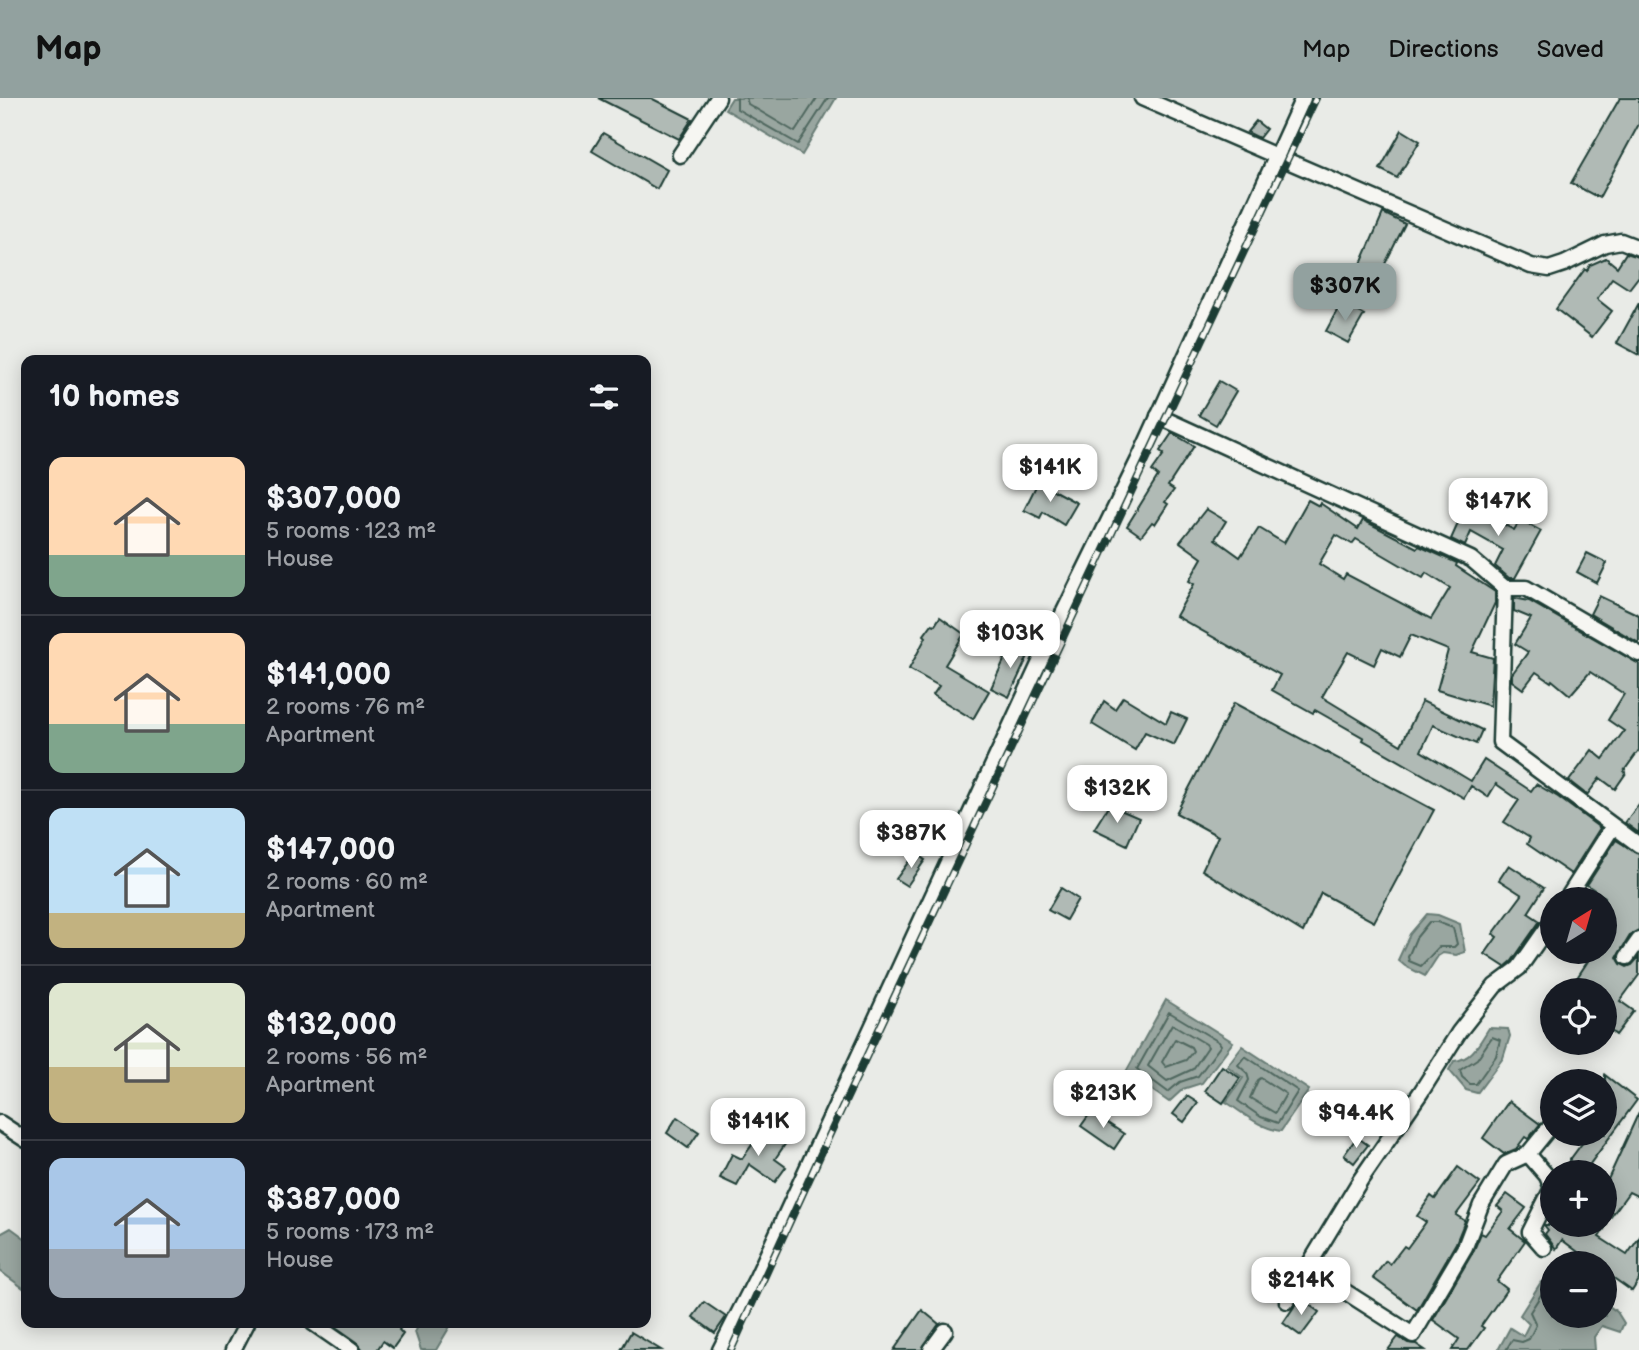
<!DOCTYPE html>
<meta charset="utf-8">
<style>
:root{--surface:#171b24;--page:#20242c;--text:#f1f3f6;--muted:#9ea1a6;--line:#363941;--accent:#92a19f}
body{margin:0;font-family:"Balsamiq Sans",sans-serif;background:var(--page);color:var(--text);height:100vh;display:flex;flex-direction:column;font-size:26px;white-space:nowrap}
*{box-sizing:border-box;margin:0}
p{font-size:23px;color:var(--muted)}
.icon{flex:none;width:38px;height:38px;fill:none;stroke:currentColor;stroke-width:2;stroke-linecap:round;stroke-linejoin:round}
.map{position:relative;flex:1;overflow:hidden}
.sheet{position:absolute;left:21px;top:257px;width:630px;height:973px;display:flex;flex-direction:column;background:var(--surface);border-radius:14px;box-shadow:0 4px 18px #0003}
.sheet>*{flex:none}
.needle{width:46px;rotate:37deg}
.buttons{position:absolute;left:1540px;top:789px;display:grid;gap:14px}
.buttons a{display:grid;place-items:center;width:77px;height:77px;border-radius:50%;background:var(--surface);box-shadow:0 4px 18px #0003;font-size:35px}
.price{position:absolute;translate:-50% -60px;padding:0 16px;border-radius:14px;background:#fff;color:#222;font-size:23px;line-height:46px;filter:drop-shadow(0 2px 4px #0008)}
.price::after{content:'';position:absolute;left:50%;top:42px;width:21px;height:16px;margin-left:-10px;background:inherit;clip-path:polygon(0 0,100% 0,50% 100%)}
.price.selected{background:var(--accent);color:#111}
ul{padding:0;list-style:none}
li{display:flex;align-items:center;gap:21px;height:175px;padding:0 28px}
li+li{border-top:2px solid var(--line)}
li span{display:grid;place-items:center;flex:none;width:196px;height:140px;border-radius:14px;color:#555}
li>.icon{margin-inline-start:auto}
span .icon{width:84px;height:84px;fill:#fffc;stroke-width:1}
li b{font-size:30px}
h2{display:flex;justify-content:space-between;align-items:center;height:84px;padding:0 28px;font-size:30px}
header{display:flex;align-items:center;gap:42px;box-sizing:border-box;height:98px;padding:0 35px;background:var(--accent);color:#111}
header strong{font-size:33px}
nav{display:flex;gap:38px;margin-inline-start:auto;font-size:24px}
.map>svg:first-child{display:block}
.water{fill:#99a6a0;stroke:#687c75;stroke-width:2}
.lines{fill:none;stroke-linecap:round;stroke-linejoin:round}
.shore{stroke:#50675f;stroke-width:2}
.building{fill:#b0bab5;stroke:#1f3d34;stroke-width:2;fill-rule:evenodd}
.minor-casing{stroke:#1f3d34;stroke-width:19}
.minor{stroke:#f6f6f2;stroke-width:14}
.rail-casing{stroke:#1f3d34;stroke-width:8}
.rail{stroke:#f6f6f2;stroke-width:5;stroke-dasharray:16;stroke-linecap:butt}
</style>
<header>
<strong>Map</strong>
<nav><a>Map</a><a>Directions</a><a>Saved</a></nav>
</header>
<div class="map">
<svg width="1639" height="1252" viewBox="0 0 1639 1252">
<rect width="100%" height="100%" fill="#e9ebe7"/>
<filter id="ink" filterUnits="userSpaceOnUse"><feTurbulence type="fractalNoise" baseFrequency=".0143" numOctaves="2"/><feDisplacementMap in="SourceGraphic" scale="14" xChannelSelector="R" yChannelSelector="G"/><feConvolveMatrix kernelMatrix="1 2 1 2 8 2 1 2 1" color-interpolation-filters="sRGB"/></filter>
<g filter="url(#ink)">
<g class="water">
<path d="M732 0H836L802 57 725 11Z"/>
<path d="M1427 816 1438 817 1460 826 1465 854 1456 857 1443 855 1438 858 1425 878 1405 868 1398 862 1410 836Z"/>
<path d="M1166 902 1233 944 1202 985 1183 991 1169 1004 1126 974Z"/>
<path d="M1489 930 1508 931 1510 938 1503 960 1477 995 1466 992 1449 972 1454 963C1472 962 1480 944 1489 930Z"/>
<path d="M1242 948 1309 992 1281 1033C1261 1031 1243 1015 1226 1004L1243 980 1227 968Z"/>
<path d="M11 1130 26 1141V1192L0 1173V1136Z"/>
<path d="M1541 1184 1552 1185 1550 1192 1552 1194V1218H1605V1205L1617 1214 1624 1225 1620 1234 1602 1228 1594 1239 1595 1252H1498L1510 1230 1523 1238 1529 1226 1520 1217Z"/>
<path d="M420 1225H452L436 1252H421L415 1234Z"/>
</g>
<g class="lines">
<g class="shore">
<path d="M737 0V11L798 46 828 0"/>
<path d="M746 0 748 6 795 34 817 0"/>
<path d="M1429 824H1437L1453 830 1457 846 1454 849H1439L1421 868 1409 863 1408 859 1416 840Z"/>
<path d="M1169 914 1219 944 1221 947 1198 978 1180 984 1168 994 1137 971Z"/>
<path d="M1172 926 1206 946 1208 949 1193 971 1167 983 1148 968Z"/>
<path d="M1492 939 1500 942 1496 958 1476 986H1470L1462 979 1460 972 1477 961Z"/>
<path d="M1175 941 1191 949 1193 953 1186 962 1166 969 1162 964Z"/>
<path d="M1245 958 1298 993 1278 1025 1261 1019 1238 1003 1249 982 1247 975 1238 967Z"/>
<path d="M1261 980 1286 996 1275 1015 1250 1000 1258 982Z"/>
<path d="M1506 1252 1512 1242 1522 1244 1529 1241 1536 1227 1530 1214 1544 1192 1552 1191"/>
</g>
</g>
<g class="building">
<path d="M598 0H651L692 21 679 41Z"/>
<path d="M1620 0H1639V26L1599 100 1571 85Z"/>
<path d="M1256 23 1266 31 1259 40 1247 34Z"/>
<path d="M1402 32 1420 43 1397 80 1380 71Z"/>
<path d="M603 35 667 72 657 91 592 53Z"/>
<path d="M1383 115 1405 126 1380 176 1361 166Z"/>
<path d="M1626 155 1639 159V178L1629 191 1612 180 1597 201 1612 213 1592 239 1556 211 1585 171 1587 173 1590 167 1606 160 1617 169Z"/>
<path d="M1341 205 1364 217 1348 245 1326 233Z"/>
<path d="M1639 205V257L1617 245Z"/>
<path d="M1219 283 1236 293 1216 327 1199 317Z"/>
<path d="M1172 335 1194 348 1168 388 1174 392 1165 404 1168 406 1155 426 1152 424 1141 438 1127 428 1158 378 1152 373 1164 356 1160 353Z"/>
<path d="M1038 384 1077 405 1064 427 1043 414 1040 420 1024 412Z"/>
<path d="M1308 402 1319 408 1320 405 1358 431 1363 422 1417 450 1419 448 1457 465 1456 468 1495 494V505L1472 554 1493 560 1490 608 1437 592 1448 552 1411 537 1400 559 1382 550 1374 567 1348 554 1322 599 1401 647 1422 603 1482 632 1476 646 1433 627 1421 653 1471 683 1484 662 1531 693 1536 686 1558 699 1600 730 1571 776 1527 746 1530 740 1504 724 1519 702 1496 686 1488 699 1471 688 1464 700 1363 642 1364 640 1315 612 1313 615 1272 592 1280 577 1176 518 1194 486 1189 483 1202 460 1180 444 1206 411 1226 423 1215 441 1240 459 1259 430 1284 445ZM1336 437 1352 446 1356 441 1423 480 1426 475 1450 490 1431 521 1346 476 1343 481 1319 466Z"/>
<path d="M1468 403 1483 410 1481 414 1514 432 1520 422 1541 433 1515 480H1509L1495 468 1503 452 1471 434 1465 448 1451 441Z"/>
<path d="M1587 455 1607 465 1597 485 1577 474Z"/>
<path d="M1599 498 1639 517V545L1590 516Z"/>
<path d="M1514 500 1529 503 1639 566V652L1624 673 1626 675 1615 691 1600 680 1587 697 1569 683 1592 652 1603 661 1624 633 1608 622 1624 596 1590 574 1570 597 1552 582 1551 584 1536 574 1523 591 1512 583V576L1528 554 1515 546 1531 520 1514 513Z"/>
<path d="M940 519 964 536 945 567 989 593 973 621 933 597 939 588 909 571 926 539 924 537 932 526 935 527Z"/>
<path d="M1012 545 1030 554 1009 599 991 590Z"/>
<path d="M1123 599 1166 625 1171 614 1187 621 1174 647 1145 634 1135 652 1092 626 1104 603 1115 611Z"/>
<path d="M1234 605 1434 712 1374 824 1321 795 1303 834 1202 772 1218 738 1176 715Z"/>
<path d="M1639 706V735L1625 725Z"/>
<path d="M1109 707 1139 720 1127 747 1094 731Z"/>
<path d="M1616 742 1639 756V832L1631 836 1617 859 1621 866 1627 869 1632 867 1639 859V877L1620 903 1634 913 1616 937 1605 928V892H1569L1588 863 1575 854H1605V799L1587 787Z"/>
<path d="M915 755 925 762 907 788 896 781Z"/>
<path d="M1509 767 1544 790 1528 815 1540 823 1512 863 1505 869 1485 856 1497 839 1493 836 1522 797 1499 782Z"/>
<path d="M1061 790 1078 801 1066 822 1048 812Z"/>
<path d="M1222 968 1240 980 1223 1005 1205 993Z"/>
<path d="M1605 977 1637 1002 1584 1074 1569 1063 1589 1036H1605Z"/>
<path d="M1187 998 1198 1005 1184 1024 1173 1016Z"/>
<path d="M1509 1003 1540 1026 1528 1041 1525 1039 1516 1051 1504 1056 1483 1040Z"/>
<path d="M1091 1014 1124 1036 1114 1051 1081 1028Z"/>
<path d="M1639 1014V1099L1629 1094 1605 1127V1088Z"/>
<path d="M677 1019 699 1034 688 1050 667 1035Z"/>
<path d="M766 1027 788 1042 775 1061 786 1069 775 1084 749 1066 737 1088 720 1080 732 1056 742 1061Z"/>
<path d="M1357 1039 1368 1047 1354 1065 1344 1057Z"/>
<path d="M1458 1069 1480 1085 1456 1117 1465 1123 1456 1145 1417 1212 1373 1180 1386 1163 1390 1166 1404 1148 1407 1150 1426 1124 1417 1118 1431 1098 1435 1101Z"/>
<path d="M1507 1096 1526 1110 1510 1131 1525 1143 1497 1183 1507 1191 1481 1228 1484 1230 1468 1252H1452L1459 1241 1433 1222 1473 1154 1481 1135 1485 1137 1503 1113 1497 1108Z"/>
<path d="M1544 1127H1607L1599 1139 1627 1157 1639 1140V1182L1632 1193 1605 1174V1166H1594L1562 1142 1556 1151 1545 1136 1548 1132Z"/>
<path d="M1300 1200 1319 1214 1301 1238 1283 1225Z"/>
<path d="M704 1204 726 1219 715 1235 693 1219Z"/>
<path d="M922 1212 939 1226 922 1252H894Z"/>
<path d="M330 1225H404L399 1232 403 1236 393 1250 383 1243 377 1252H363L357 1244Z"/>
<path d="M631 1234 661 1252H621Z"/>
<path d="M1398 1239 1408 1245 1416 1246 1425 1252H1388Z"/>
</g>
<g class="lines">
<defs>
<g id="minor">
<path d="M1142 0 1531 168 1549 171 1564 166 1605 146 1621 143 1639 150"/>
<path d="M680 57 718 0"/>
<path d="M1158 318 1471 461 1505 490 1500 644 1639 747"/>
<path d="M1505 490H1526L1639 556"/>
<path d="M1566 802 1612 730"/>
<path d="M1627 859 1639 842"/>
<path d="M0 1025 26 1042"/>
<path d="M1528 1056 1547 1078 1552 1090 1530 1134 1544 1150"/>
<path d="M1310 1167 1341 1191 1413 1237 1465 1149 1481 1107 1506 1066 1528 1056 1550 1029"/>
<path d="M1287 1203 1361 1081 1421 994 1459 934 1495 888 1519 870 1552 823"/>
<path d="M313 1225 352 1252"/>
<path d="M233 1252 247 1225"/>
<path d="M720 1252 757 1179 1053 536 1139 361 1303 0"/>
<path d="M931 1252 945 1233"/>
</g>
</defs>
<use href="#minor" class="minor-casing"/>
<use href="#minor" class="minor"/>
<defs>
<path id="rail" d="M731 1252 829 1038 1316 0"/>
</defs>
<use href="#rail" class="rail-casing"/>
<use href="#rail" class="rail"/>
</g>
</g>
</svg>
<div class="buttons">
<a><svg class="needle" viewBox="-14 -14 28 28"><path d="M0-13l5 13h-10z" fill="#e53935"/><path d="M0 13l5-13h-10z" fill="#9ea1a6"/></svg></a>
<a><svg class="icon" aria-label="locate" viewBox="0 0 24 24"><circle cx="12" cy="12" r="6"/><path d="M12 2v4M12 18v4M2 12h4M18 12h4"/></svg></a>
<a><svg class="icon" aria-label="layers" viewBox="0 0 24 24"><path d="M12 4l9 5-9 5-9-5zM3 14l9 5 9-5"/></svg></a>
<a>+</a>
<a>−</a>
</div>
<b class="price selected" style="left:1345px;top:225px">$307K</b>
<b class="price" style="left:1050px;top:406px">$141K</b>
<b class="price" style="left:1498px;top:440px">$147K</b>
<b class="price" style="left:1010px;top:572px">$103K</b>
<b class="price" style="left:1117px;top:727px">$132K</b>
<b class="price" style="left:911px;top:772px">$387K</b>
<b class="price" style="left:1103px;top:1032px">$213K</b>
<b class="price" style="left:1356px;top:1052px">$94.4K</b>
<b class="price" style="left:758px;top:1060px">$141K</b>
<b class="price" style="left:1301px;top:1219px">$214K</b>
<section class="sheet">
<h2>10 homes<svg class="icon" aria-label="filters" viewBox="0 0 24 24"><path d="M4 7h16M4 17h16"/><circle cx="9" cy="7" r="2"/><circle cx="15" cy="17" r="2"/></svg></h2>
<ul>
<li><span style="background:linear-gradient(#ffd9b3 70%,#7fa58c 0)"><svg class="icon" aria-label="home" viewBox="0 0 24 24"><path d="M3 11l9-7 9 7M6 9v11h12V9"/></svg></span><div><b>$307,000</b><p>5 rooms · 123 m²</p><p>House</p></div></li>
<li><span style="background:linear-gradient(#ffd9b3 65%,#7fa58c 0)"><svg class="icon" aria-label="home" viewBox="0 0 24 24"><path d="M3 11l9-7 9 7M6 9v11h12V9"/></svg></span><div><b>$141,000</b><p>2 rooms · 76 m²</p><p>Apartment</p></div></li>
<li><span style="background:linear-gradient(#bfe0f5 75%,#c2b280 0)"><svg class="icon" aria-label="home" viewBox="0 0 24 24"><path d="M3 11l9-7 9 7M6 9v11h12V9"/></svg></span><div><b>$147,000</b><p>2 rooms · 60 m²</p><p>Apartment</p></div></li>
<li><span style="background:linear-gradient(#dfe7d0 60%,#c2b280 0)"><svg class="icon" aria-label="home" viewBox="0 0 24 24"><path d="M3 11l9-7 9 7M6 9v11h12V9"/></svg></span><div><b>$132,000</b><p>2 rooms · 56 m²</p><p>Apartment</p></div></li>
<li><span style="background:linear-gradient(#a9c7e8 65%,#9aa5b1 0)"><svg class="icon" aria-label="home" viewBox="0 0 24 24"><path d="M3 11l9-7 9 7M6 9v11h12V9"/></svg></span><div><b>$387,000</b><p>5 rooms · 173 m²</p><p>House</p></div></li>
</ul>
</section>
</div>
